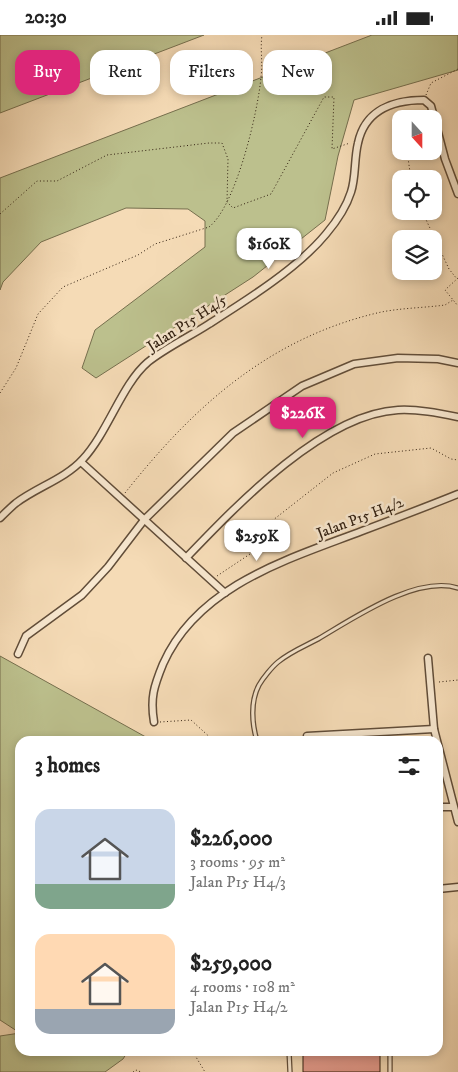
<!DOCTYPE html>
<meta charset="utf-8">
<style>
:root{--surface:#fff;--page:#f6f6f6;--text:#222;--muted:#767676;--accent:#db2777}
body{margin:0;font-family:"IM FELL DW Pica",serif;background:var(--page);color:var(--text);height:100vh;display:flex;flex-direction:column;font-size:19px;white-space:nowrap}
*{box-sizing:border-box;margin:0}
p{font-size:16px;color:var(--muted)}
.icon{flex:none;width:28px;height:28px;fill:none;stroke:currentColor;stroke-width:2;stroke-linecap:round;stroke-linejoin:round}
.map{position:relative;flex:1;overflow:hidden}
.side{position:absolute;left:15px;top:701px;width:428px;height:320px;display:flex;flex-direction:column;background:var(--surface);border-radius:15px;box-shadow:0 2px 8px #0003}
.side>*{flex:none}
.top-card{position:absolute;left:15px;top:15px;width:429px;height:45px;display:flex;gap:10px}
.needle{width:32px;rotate:159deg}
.controls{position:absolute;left:392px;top:75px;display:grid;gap:10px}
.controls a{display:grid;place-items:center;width:50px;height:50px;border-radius:10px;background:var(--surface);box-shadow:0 2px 8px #0003;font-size:25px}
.price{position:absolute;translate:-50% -42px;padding:0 11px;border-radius:10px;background:#fff;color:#222;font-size:16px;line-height:32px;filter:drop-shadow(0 1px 2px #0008)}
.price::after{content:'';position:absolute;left:50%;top:30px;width:15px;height:11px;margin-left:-8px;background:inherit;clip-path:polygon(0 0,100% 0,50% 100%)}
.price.selected{background:var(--accent);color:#fff}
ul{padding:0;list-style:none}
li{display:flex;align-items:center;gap:15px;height:125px;padding:0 20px}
li span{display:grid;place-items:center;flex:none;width:140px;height:100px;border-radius:15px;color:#555}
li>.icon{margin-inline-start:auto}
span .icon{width:60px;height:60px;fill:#fffc;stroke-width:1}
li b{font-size:21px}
h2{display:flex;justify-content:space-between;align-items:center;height:60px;padding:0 20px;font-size:21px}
.chip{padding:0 18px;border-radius:15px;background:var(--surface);box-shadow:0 2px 8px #0003;font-size:18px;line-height:45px}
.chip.selected{background:var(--accent);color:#fff}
.status{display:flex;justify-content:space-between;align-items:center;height:35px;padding:0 25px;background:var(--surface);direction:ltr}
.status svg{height:14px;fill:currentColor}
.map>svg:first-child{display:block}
.green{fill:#bcc08d;stroke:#766f4e}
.building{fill:#e1988a;stroke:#301e0f}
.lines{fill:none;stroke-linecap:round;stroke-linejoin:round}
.service-casing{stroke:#614d39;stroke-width:5.5}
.minor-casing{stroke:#614d39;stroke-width:9}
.path{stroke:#301e0f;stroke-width:1;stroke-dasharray:1 2.5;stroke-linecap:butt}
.service{stroke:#f8e8d0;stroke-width:3}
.minor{stroke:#f8e8d0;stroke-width:6}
.labels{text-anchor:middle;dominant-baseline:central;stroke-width:5;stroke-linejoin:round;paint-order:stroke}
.street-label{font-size:15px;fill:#301e0f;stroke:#f8e8d0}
</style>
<div class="status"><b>20:30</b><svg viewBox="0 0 49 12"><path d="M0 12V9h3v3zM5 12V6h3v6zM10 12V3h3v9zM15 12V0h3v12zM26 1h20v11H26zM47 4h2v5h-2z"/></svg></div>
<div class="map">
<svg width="458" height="1037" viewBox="0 0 458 1037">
<rect width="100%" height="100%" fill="#f5dbb6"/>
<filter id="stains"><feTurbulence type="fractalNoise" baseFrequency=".004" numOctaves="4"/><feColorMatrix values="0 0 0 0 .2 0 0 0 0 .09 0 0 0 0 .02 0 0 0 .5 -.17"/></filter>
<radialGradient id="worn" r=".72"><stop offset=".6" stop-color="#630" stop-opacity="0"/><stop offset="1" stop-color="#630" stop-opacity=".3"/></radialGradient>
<g class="green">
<path d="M0 0H204L0 78Z"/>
<path d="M372 0H458V35L354 65 338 121 325 185 253 242 96 343 82 333 95 295 205 212V186L188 174 126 173 41 207 3 247 0 255V143Z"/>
<path d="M0 621 153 706H20V998L0 985Z"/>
<path d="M20 998V1016H128L123 1024 105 1037H0V1001Z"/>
</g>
<rect class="building" x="303" y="1016" width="77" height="21"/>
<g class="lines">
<defs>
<g id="service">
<path d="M257 706C252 689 250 667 259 650 263 643 272 632 278 627 290 617 305 611 318 604 354 583 416 540 458 553"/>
<path d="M289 1016 290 1037"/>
<path d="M390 1016V1037"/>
</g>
<g id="minor">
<path d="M81 427 225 558"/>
<path d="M0 483C5 478 11 472 16 468 37 452 65 444 83 424 108 397 122 349 148 327 167 312 189 302 209 289 247 265 298 233 326 199 337 186 346 173 351 157 356 142 354 124 358 108 365 75 393 65 424 65L431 71 445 124 458 159"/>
<path d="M186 523C236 471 323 379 398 375 418 374 438 378 458 382"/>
<path d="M18 619 26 601 82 560 108 532 144 485 233 398 302 351 354 329 398 323 438 324 458 328"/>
<path d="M428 623 434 694 458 787"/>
<path d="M154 687C150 663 154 651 163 629 198 550 289 524 362 496 394 484 426 472 458 459"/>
<path d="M307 701 434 694"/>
<path d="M438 772H453"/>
<path d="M438 854 458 852"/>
</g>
</defs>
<use href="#service" class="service-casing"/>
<use href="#minor" class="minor-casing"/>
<g class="path">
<path d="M426 60 431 48 458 34"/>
<path d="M406 75V84"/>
<path d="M407 116 411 144"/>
<path d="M422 176 449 234 457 244"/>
<path d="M0 179 37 146H57L107 120 209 108H222L228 124 227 167 233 173 271 159 324 62H334L332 114 350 108"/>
<path d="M458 243 445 255 458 271"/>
<path d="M0 358 16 333 38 279 63 252 138 220 155 209 209 192C236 171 258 77 261 42 263 28 260 14 262 0"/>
<path d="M125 458C193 372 268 304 377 278 398 273 423 273 445 270L453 265"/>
<path d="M217 541 259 513 254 500 333 438 375 419 431 413 451 424 458 425"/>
<path d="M439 647 458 645"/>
<path d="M160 687 191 685 214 706"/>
<path d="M196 1016V1022L205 1037"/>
<path d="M133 1037 136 1035 141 1037"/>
</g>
<use href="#service" class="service"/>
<use href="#minor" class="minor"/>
</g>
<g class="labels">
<g class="street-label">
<text transform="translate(187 288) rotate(-33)">Jalan P15 H4/5</text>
<text transform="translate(360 483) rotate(-21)">Jalan P15 H4/2</text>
</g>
</g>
<rect width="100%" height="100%" filter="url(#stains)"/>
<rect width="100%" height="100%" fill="url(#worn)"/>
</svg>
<div class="controls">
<a><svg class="needle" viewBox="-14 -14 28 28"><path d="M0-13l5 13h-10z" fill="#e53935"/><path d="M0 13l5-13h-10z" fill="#767676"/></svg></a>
<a><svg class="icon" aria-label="locate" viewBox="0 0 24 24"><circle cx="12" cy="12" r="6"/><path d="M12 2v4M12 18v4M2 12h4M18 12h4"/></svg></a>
<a><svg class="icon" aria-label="layers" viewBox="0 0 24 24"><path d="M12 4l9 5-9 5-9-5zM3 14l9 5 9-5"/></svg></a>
</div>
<b class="price" style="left:269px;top:235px">$160K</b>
<b class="price selected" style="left:303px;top:404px">$226K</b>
<b class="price" style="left:257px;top:527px">$259K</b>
<div class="top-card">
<a class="chip selected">Buy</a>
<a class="chip">Rent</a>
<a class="chip">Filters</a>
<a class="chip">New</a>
</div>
<section class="side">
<h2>3 homes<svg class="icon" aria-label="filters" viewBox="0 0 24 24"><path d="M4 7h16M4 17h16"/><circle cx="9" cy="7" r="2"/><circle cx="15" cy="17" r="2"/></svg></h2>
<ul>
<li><span style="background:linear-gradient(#c9d6e8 75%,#7fa58c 0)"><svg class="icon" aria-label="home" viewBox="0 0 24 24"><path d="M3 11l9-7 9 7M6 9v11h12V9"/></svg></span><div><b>$226,000</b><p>3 rooms · 95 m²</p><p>Jalan P15 H4/3</p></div></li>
<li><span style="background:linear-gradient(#ffd9b3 75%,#9aa5b1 0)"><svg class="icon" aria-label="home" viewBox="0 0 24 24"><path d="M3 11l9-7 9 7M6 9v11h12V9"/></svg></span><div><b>$259,000</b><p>4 rooms · 108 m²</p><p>Jalan P15 H4/2</p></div></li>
</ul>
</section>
</div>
